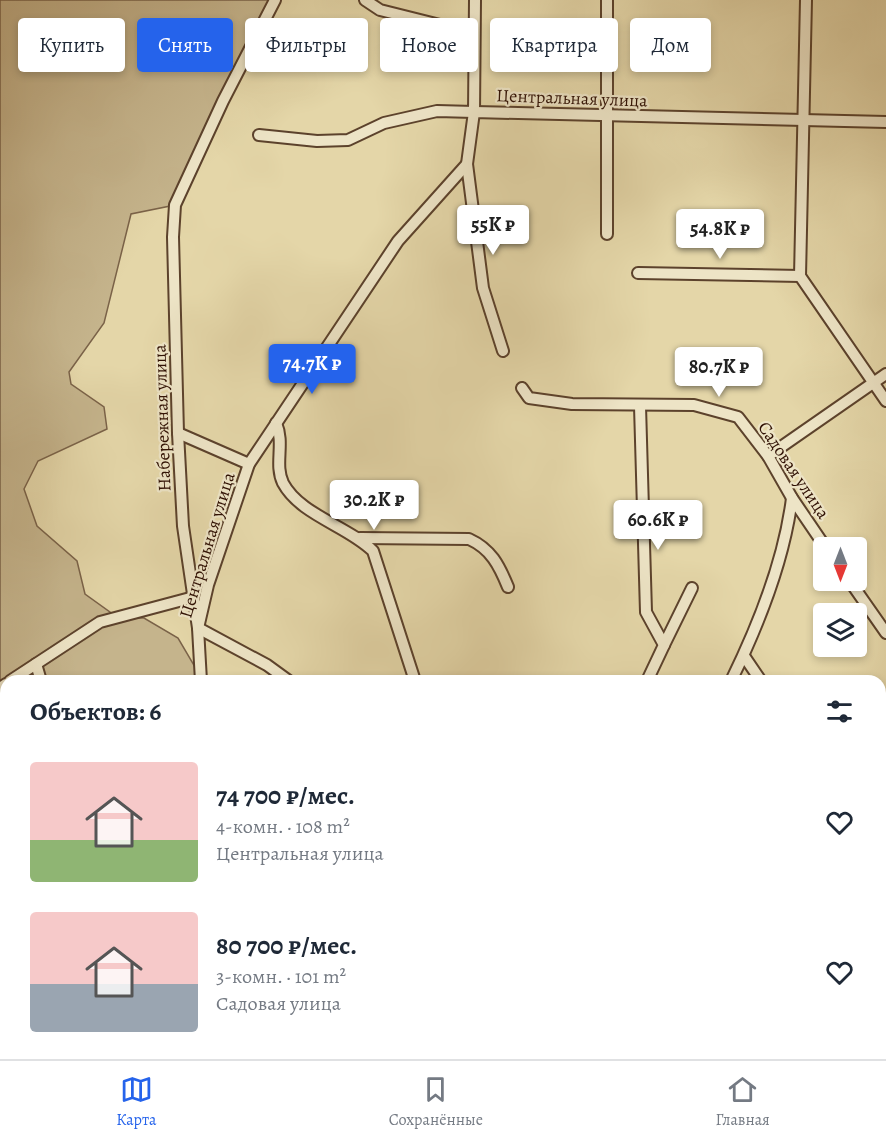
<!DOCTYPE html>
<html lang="ru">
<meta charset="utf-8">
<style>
:root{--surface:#fff;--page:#f6f6f7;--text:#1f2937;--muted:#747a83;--line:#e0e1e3;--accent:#2563eb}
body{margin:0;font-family:Alegreya,serif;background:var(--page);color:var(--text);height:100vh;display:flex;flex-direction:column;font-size:22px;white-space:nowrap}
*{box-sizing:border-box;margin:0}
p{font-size:20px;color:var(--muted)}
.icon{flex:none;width:33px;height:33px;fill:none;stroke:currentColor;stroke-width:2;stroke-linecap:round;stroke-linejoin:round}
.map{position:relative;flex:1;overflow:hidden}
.details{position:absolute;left:0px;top:675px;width:886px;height:384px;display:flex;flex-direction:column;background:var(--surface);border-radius:18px 18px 0 0;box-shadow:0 3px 9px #0003}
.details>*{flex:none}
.top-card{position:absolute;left:18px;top:18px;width:850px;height:54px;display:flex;gap:12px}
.needle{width:39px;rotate:180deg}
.controls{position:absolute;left:813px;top:537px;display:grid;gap:12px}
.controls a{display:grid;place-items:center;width:54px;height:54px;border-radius:6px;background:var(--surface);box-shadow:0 3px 9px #0003;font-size:30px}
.price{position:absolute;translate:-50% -51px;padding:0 14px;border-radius:6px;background:#fff;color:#222;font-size:20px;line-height:39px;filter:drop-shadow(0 2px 3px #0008)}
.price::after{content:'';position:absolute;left:50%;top:36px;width:18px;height:14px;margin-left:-9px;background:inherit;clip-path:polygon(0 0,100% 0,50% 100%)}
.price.active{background:var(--accent);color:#fff}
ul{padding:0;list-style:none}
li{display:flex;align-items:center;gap:18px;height:150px;padding:0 30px}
li span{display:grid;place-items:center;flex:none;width:168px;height:120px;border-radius:6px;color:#555}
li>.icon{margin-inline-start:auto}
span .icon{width:72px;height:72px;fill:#fffc;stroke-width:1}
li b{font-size:26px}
h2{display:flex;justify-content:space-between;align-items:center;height:72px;padding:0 30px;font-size:26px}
.chip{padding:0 21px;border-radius:6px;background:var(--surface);box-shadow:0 3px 9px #0003;font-size:21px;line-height:54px}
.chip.active{background:var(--accent);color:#fff}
.menu{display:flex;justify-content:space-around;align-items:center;height:84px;border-top:2px solid var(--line);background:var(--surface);font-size:16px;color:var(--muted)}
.menu a{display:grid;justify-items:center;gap:3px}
.menu .active{color:var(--accent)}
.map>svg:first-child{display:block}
.green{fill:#c5b48c;stroke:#7a6248;stroke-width:1.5}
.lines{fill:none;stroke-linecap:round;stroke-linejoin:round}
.minor-casing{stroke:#5c422c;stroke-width:14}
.path{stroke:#2f1003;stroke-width:1.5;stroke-dasharray:4.5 3;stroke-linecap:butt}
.minor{stroke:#ede4c6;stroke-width:10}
.labels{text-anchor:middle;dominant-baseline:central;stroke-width:4.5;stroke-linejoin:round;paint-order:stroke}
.street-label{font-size:18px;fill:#2f1003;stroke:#ede4c6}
</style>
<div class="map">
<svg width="886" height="1059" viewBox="0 0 886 1059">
<rect width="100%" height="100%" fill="#e4d6a8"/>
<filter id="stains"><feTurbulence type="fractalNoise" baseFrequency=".00333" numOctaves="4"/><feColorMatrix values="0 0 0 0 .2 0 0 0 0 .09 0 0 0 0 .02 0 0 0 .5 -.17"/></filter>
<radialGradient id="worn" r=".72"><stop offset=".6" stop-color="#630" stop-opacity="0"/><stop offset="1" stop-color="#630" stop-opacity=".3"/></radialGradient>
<path class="green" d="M0 0H275L175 205 131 214 104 323 69 372 71 384 104 407 107 429 38 461 24 489 37 526 77 561 85 594 117 617 144 618 178 638 198 672 201 681H6V1053H626L624 1059H0Z"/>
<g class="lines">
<defs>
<g id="minor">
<path d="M275 0 223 101 175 205 173 237 178 433 183 526 198 628 267 665 289 681"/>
<path d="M365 0 380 10 472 33"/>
<path d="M806 0 800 276 886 401"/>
<path d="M259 135 317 141 348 140 384 123 437 111 474 112 475 0"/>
<path d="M607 234V0"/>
<path d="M638 273 800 276"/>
<path d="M503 351 483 288 467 164 474 112 886 122"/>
<path d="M522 388 529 398 572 404 694 405 738 417 768 456 792 498 826 548"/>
<path d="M640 406 646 612 664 645 647 681"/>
<path d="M276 423C285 444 274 464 283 483 300 515 348 526 373 551L415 681"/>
<path d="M178 433 249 464"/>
<path d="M768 456 886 374"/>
<path d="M360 538 469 539C491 549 499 565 508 587"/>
<path d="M849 580 886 633"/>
<path d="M664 645 692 588"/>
<path d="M744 656 761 681"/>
<path d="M36 664 41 681"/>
<path d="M10 681 100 622 194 597"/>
<path d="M201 681 198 628 208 585 249 464 398 241 467 164"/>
<path d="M731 681C759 624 784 562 792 498"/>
<path d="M0 688 6 684"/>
<path d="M880 857 886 849"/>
<path d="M880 895 886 897"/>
<path d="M262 1053 263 1059"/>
<path d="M727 1053 731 1059"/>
<path d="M777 1053V1059"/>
</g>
</defs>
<use href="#minor" class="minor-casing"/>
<path class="path" d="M811 1059V1053"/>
<use href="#minor" class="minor"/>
</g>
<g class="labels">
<g class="street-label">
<text transform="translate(572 98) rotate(2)">Центральная улица</text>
<text transform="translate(162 418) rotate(-92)">Набережная улица</text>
<text transform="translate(794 470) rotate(56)">Садовая улица</text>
<text transform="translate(207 545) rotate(-73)">Центральная улица</text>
</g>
</g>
<rect width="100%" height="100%" filter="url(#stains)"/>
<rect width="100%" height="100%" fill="url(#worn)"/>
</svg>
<div class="controls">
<a><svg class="needle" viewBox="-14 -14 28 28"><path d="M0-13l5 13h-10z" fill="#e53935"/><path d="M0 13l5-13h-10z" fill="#747a83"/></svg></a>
<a><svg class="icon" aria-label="layers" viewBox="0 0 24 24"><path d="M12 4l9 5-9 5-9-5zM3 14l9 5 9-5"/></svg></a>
</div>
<b class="price" style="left:493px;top:256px">55K ₽</b>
<b class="price" style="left:720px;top:260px">54.8K ₽</b>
<b class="price active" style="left:312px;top:395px">74.7K ₽</b>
<b class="price" style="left:719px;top:398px">80.7K ₽</b>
<b class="price" style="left:374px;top:531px">30.2K ₽</b>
<b class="price" style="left:658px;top:551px">60.6K ₽</b>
<div class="top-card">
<a class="chip">Купить</a>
<a class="chip active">Снять</a>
<a class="chip">Фильтры</a>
<a class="chip">Новое</a>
<a class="chip">Квартира</a>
<a class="chip">Дом</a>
</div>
<section class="details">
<h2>Объектов: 6<svg class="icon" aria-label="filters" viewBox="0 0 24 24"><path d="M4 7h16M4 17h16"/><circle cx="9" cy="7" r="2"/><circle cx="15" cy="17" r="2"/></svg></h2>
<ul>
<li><span style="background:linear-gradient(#f6c9c9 65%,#8fb573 0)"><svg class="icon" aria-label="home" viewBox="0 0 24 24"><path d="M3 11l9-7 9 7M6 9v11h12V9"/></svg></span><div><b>74 700 ₽/мес.</b><p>4-комн. · 108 m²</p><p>Центральная улица</p></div><svg class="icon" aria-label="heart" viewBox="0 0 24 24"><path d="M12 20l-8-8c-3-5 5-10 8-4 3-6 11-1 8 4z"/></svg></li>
<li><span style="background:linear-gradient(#f6c9c9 60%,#9aa5b1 0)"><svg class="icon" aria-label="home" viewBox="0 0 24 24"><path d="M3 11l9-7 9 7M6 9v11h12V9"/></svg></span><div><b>80 700 ₽/мес.</b><p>3-комн. · 101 m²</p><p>Садовая улица</p></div><svg class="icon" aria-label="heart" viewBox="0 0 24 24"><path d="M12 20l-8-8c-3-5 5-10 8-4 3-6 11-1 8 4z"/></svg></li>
</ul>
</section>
</div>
<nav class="menu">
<a class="active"><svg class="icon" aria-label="map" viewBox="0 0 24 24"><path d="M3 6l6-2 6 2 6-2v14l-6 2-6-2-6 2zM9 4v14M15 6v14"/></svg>Карта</a>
<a><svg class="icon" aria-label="saved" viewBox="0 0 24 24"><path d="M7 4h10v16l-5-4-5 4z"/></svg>Сохранённые</a>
<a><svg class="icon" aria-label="home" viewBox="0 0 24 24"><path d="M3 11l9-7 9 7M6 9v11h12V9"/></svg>Главная</a>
</nav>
